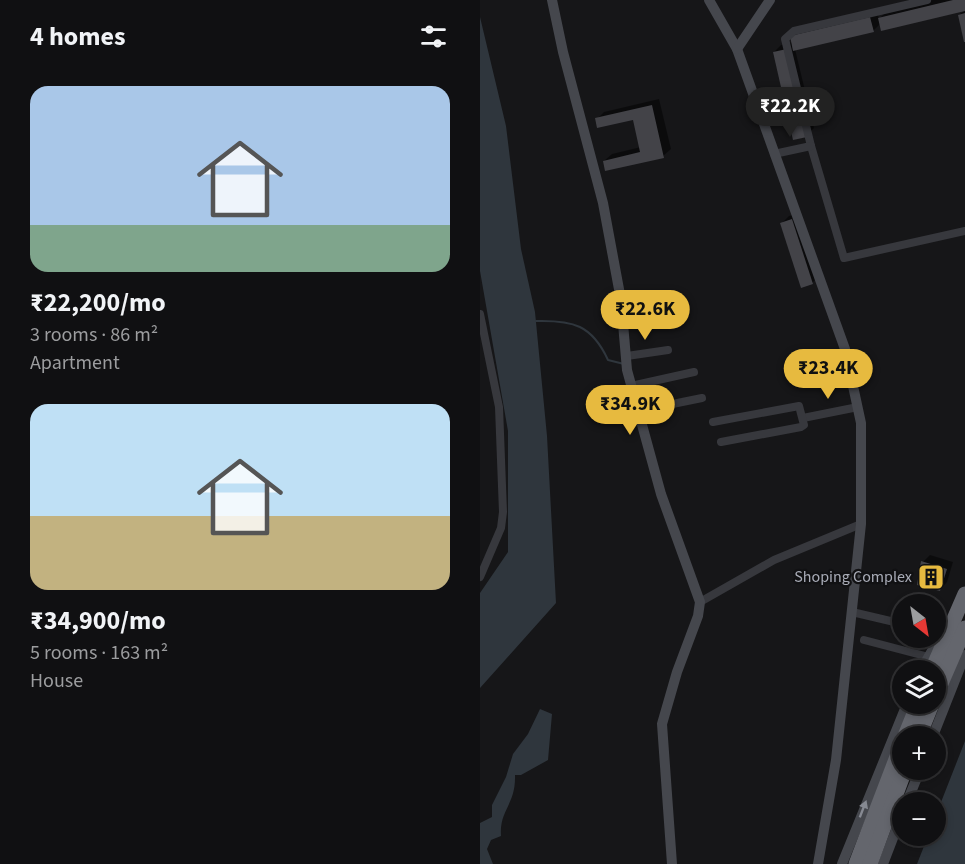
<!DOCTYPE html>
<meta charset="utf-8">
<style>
:root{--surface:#101012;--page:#19191b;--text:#f1f3f6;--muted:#9c9d9f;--line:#303032;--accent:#e7ba3f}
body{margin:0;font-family:"Source Sans 3",sans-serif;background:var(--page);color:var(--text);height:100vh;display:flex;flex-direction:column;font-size:22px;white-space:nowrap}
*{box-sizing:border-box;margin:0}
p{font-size:20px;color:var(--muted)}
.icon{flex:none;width:33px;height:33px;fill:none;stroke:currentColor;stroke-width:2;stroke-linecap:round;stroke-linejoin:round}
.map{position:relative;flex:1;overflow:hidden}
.drawer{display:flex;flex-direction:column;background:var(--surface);width:480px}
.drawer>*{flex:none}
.needle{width:39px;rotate:149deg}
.controls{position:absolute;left:412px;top:594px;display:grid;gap:12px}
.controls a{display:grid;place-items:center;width:54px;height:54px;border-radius:50%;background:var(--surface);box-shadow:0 3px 9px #0003,0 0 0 2px var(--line);font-size:30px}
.price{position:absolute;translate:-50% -51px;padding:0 14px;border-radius:21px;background:var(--accent);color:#111;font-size:20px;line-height:39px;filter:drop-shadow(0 2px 3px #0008)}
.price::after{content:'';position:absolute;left:50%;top:36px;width:18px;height:14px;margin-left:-9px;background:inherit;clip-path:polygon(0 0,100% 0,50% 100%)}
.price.on{background:#222;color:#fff}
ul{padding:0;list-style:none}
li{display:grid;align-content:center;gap:12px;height:318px;padding:0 30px}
li span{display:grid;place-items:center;height:186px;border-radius:18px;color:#555}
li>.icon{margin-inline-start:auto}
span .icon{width:108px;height:108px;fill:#fffc;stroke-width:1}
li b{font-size:26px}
h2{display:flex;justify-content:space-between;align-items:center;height:72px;padding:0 30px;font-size:26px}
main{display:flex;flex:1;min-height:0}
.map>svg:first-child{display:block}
.water{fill:#2f363d}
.shadow{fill:#0007}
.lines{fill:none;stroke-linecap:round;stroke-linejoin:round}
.stream{stroke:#2f363d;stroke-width:2}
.building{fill:#434348}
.street{stroke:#37383d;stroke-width:8}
.secondary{stroke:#45474d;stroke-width:10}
.highway{stroke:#64666d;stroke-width:15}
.oneway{fill:#868992}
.labels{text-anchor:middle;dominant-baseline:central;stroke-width:4.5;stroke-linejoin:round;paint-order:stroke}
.poi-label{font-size:16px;fill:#a9acb7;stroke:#111113;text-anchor:end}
</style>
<main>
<section class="drawer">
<h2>4 homes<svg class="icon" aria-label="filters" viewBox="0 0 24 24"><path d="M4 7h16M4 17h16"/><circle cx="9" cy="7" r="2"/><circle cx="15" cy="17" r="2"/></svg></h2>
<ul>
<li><span style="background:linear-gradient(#a9c7e8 75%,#7fa58c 0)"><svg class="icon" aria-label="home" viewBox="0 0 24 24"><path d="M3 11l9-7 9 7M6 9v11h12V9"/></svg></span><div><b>₹22,200/mo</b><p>3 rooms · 86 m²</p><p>Apartment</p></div></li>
<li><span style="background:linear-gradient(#bfe0f5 60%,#c2b280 0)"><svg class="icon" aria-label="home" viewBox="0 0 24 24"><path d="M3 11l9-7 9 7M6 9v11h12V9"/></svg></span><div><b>₹34,900/mo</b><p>5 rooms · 163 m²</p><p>House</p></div></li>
</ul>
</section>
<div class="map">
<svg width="485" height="864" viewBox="0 0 485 864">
<rect width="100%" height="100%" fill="#161618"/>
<g class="water">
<path d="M0 17 26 126 41 249 55 312 67 436 76 603 0 688V593L28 552V431L0 271Z"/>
<path d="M60 709 72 714 68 760 41 775H35C36 805 19 810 21 836L11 840 7 849 13 864H0V823L12 817V805L26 777 33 754 48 734Z"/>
<path d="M485 741V864H437L448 836H456V815Z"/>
</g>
<g class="shadow">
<path d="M453 0H485V40L479 15 485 10 401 23 393 31 315 49 334 128 327 135 294 52 301 45 313 42 312 36 319 29 397 11 399 19 407 11Z"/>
<path d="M179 99 191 149 183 156 124 161 132 154 161 147 154 118 117 119 124 112Z"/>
<path d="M319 213 339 276 332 283 302 223 309 216Z"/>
<path d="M450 555 473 562 467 582 460 590 443 562Z"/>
</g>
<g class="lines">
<path class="stream" d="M56 321C93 320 112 325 128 360L144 364"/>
</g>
<g class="building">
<path d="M473 0H485V11L401 31 398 18Z"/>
<path d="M485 13V42H484L478 15Z"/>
<path d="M390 17 394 32 313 51 310 36Z"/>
<path d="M307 49 327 137 313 140 293 52Z"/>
<path d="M172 105 184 158 125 171 123 161 160 152 153 120 117 128 115 118Z"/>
<path d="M312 219 333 284 321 288 300 223Z"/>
<path d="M441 561 467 569 460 591 437 585Z"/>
</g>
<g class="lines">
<g class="street">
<path d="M447 0 314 31 305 39 331 146 364 258 485 231"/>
<path d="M294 154 331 146"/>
<path d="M0 314 19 407 23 512 21 528 0 577"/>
<path d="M147 356 188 350"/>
<path d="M151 386 214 372"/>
<path d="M158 411 222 398"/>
<path d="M323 418 378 407"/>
<path d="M233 422 319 406 324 425 321 427 241 442"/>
<path d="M220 602 294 560 381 524"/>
<path d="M372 612 423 624"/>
<path d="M384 640 449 657"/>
</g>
<g class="secondary">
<path d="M72 0 83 52 123 203 141 300 147 370 181 494 220 602 218 616 197 672 182 724 192 864"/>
<path d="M229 0 257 49 365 349 381 423V524L356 760 338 864"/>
<path d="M257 49 290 0"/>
<path d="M441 670 457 642"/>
<path d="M453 736 485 655"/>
<path d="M427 802 440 770"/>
<path d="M362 864 427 704"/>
<path d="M403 864 423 812"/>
</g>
<g class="highway">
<path d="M452 670 485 594"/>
<path d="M456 695 485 628"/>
<path d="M425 736 438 704"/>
<path d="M439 736 452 704"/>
<path d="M376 864 423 741"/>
<path d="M390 864 425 770"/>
</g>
</g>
<defs><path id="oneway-solid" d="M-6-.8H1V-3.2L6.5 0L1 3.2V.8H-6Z" transform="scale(1.5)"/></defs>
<use class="oneway" href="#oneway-solid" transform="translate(383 809) rotate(-69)"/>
<defs>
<symbol id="building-square" viewBox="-11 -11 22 22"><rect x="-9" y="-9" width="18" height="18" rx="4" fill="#e7ba3f" stroke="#111113"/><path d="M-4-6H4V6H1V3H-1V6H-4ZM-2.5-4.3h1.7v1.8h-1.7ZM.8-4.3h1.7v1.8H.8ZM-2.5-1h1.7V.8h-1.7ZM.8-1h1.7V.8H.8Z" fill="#111"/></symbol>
</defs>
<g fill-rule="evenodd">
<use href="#building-square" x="436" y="562" width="30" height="30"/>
</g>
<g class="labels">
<g class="poi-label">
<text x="432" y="577">Shoping Complex</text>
</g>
</g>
</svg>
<div class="controls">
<a><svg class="needle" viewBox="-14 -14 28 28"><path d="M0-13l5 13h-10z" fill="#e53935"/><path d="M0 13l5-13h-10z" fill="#9c9d9f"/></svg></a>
<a><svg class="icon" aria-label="layers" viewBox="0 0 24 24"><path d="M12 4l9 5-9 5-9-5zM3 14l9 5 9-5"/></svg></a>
<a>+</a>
<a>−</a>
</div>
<b class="price on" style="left:310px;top:138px">₹22.2K</b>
<b class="price" style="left:165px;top:341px">₹22.6K</b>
<b class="price" style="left:348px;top:400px">₹23.4K</b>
<b class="price" style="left:150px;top:436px">₹34.9K</b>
</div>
</main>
